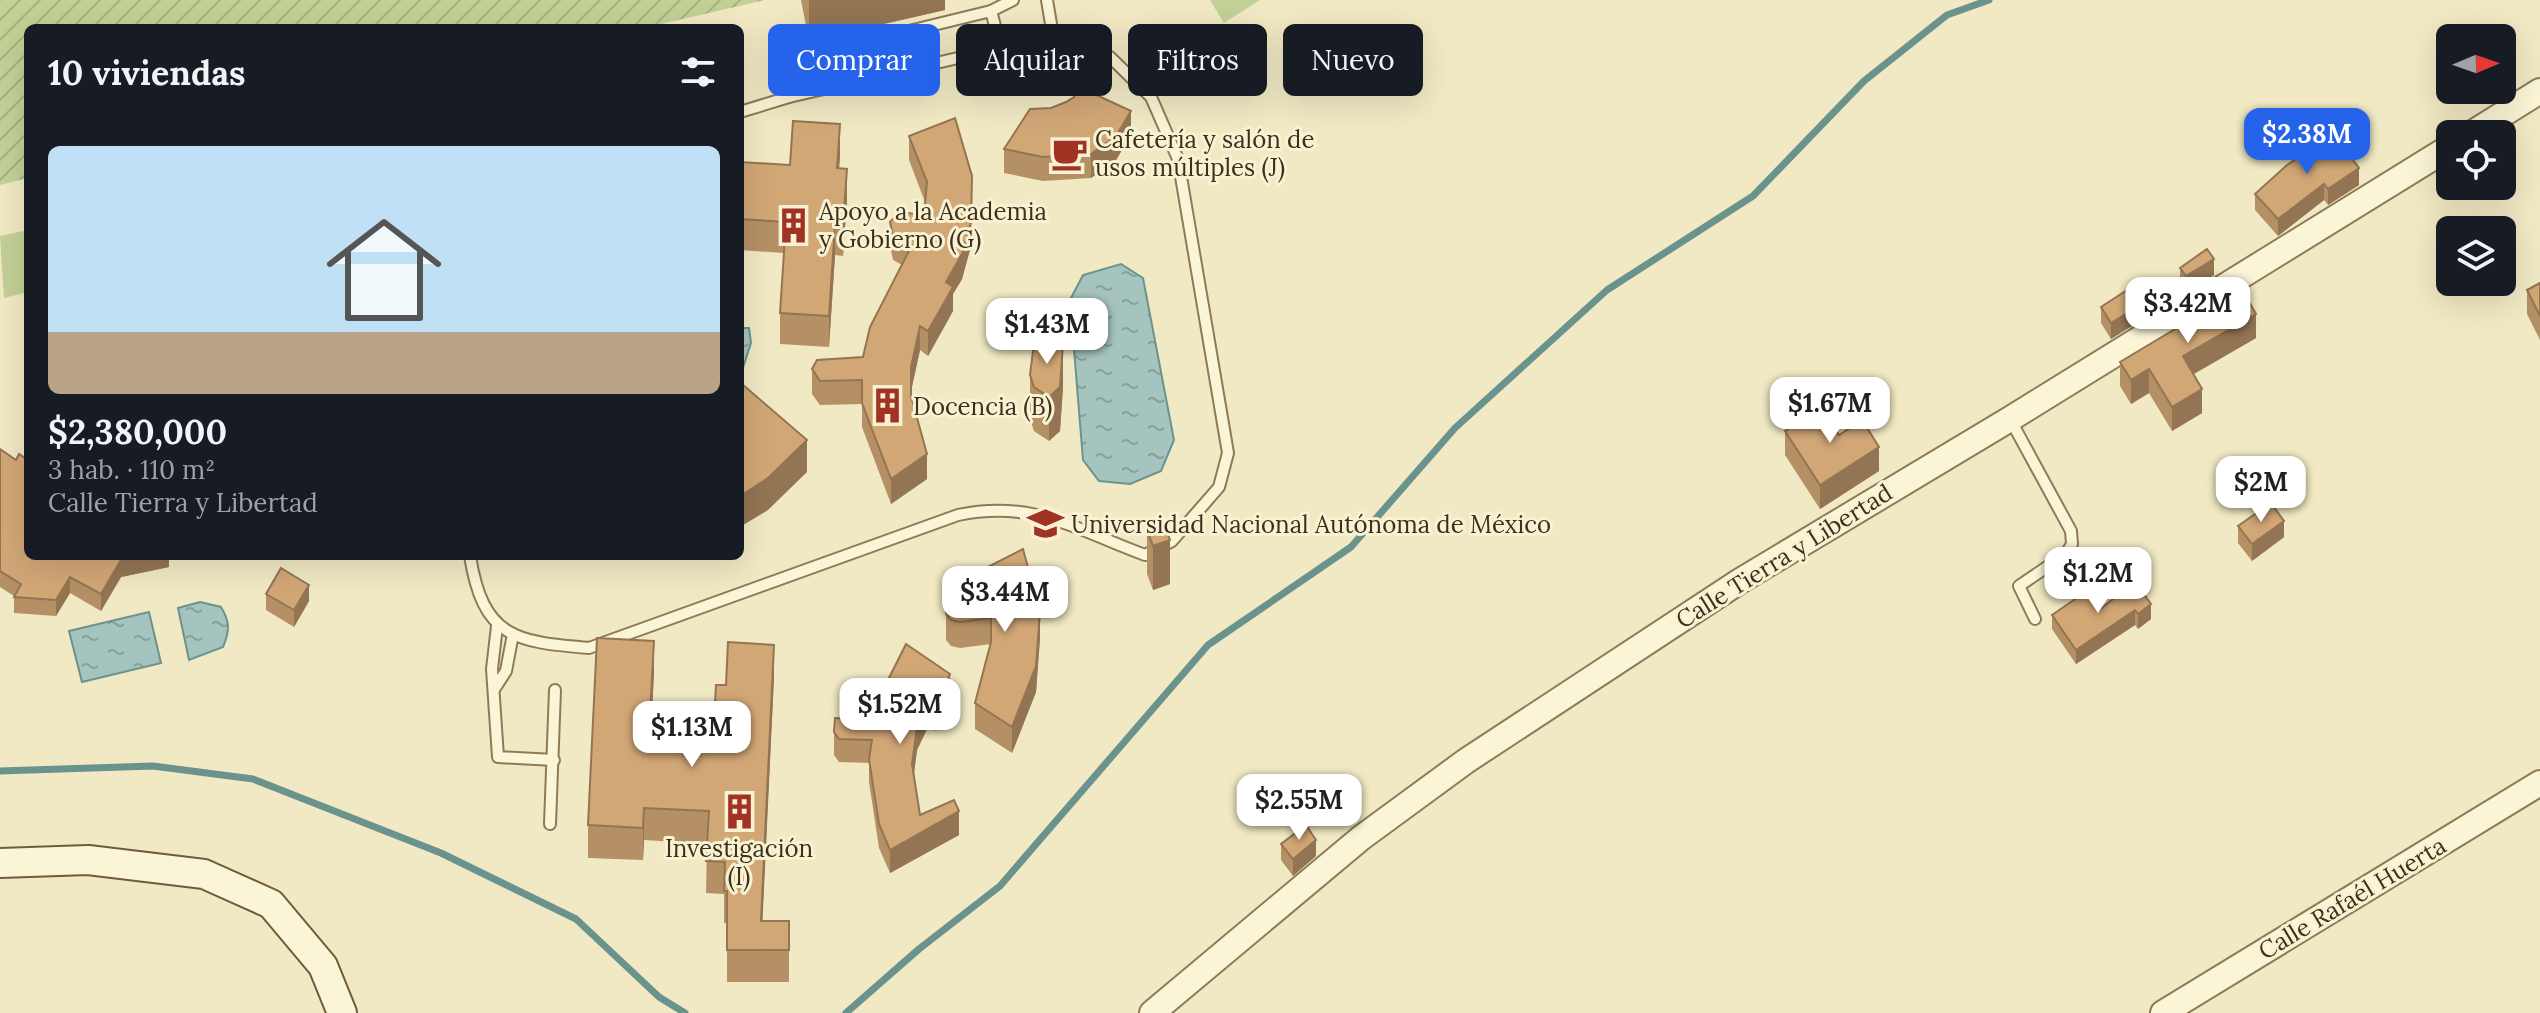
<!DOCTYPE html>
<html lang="es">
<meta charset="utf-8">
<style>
:root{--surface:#171b24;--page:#242831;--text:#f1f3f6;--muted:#9ea1a6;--accent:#2563eb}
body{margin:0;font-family:Lora,serif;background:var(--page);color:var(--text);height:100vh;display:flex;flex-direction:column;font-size:30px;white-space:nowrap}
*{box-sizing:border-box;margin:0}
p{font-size:26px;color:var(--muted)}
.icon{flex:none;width:44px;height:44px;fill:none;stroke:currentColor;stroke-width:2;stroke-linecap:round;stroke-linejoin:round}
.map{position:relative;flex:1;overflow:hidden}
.sheet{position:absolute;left:24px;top:24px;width:720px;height:536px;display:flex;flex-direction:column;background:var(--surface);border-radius:12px;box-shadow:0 8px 32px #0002}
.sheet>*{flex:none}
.hud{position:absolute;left:768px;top:24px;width:760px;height:72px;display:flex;gap:16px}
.needle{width:52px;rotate:88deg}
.fabs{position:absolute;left:2436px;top:24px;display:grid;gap:16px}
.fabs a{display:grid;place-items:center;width:80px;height:80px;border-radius:12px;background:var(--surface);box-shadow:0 8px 32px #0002;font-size:40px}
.price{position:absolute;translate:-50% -68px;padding:0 18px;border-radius:16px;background:#fff;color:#222;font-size:26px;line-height:52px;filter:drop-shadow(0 2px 4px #0008)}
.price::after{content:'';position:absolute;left:50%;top:48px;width:24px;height:18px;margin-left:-12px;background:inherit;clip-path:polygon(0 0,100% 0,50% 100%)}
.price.selected{background:var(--accent);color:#fff}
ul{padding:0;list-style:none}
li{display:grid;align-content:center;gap:16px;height:424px;padding:0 24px}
li span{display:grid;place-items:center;height:248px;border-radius:12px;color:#555}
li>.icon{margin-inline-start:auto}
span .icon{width:144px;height:144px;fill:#fffc;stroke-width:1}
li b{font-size:34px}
h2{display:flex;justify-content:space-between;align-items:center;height:96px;padding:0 24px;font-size:34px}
.chip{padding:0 28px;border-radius:12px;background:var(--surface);box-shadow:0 8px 32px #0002;font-size:28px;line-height:72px}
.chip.selected{background:var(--accent);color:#fff}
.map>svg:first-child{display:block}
.green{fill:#c3d096}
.garden{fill:url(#garden-furrows)}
.water{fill:url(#water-ripples);stroke:#6b938e;stroke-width:2}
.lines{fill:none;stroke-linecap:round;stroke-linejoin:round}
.stream{stroke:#6b938e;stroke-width:7}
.service-casing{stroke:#8d7b58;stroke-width:14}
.tertiary-casing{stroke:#8d7b58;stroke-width:28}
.secondary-casing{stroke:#6f5b3b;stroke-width:32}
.service{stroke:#fbf5d7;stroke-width:10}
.tertiary{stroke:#fbf5d7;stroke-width:24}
.secondary{stroke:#fbf5d7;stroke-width:28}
.wall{fill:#b59065}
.shaded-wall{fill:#937553}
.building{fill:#d2a776;stroke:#937553;stroke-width:2}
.labels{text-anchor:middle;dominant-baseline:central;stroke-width:6;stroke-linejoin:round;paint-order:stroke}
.poi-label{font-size:24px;fill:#3c301d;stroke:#f8f2d3;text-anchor:start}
.street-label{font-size:24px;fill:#3c301d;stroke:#f8f2d3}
</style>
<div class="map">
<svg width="2540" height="1013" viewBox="0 0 2540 1013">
<defs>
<pattern id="garden-furrows" width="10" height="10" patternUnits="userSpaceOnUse" patternTransform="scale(2)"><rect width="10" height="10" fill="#c3d096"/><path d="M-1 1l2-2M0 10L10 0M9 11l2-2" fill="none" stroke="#a8b381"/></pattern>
<pattern id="water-ripples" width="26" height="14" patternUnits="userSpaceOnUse" patternTransform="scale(2)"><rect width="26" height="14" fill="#a6c4bf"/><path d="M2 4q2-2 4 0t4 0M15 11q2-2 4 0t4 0" fill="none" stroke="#88a09b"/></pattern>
</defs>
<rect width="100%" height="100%" fill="#f1e9c3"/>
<g class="green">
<path d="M1210 0H1260L1224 23Z"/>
<path d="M28 230V292L4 298 0 236Z"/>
</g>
<path class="garden" d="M0 0H765L644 28H28V178L0 185Z"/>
<g class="water">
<path d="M1121 264 1143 278 1174 440 1161 471 1130 484 1099 481 1083 460 1070 300 1083 275Z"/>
<path d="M740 328H749L751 343 740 377Z"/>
<path d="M200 602 221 607C230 622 230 630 223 647L189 660 178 608Z"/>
<path d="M149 612 161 663 82 682 69 631Z"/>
</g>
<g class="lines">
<g class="stream">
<path d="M0 771 153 766 253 779 441 853 576 919 659 997 685 1013"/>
<path d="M846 1013 919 949 1000 886 1208 645 1351 547 1455 428 1607 290 1753 196 1864 81 1947 15 1989 0"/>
</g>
<defs>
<g id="service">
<path d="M1047 0 1053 36"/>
<path d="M1001 48 991 11 1013 0"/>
<path d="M789 97 785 73 788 64 798 58 991 11"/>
<path d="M2010 419 2071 531 2072 544 2066 554 2019 586 2035 619"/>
<path d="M470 556C483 637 514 642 589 648L958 515C1033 499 1077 530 1145 555L1172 541 1219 487 1228 453 1178 159 1151 97 1110 57 1053 36 789 97 740 112"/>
<path d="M497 626 492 669 498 757 554 760"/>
<path d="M495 688 506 671 513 634"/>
<path d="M550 824 555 690"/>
</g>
<g id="tertiary">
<path d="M2471 134 2540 91"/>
<path d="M1152 1013 1361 838 1466 761 1740 581 2010 419 2450 147"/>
<path d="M2163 1013 2540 783"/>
</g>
<path id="secondary" d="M0 863 88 860 204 874 271 904 323 966 342 1013"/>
</defs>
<use href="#service" class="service-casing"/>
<use href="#tertiary" class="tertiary-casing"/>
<use href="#secondary" class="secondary-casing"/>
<use href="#service" class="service"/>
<use href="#tertiary" class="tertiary"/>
<use href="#secondary" class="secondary"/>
</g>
<g class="wall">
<path d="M801 0H945V10L809 41Z"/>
<path d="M1131 135 1116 160 1091 178 1043 181 1004 173V149Z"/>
<path d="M909 136 971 246 962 279 953 294V311L928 356 920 350 911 391 927 479 891 504 862 427V404L820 405 812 394V369L863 357 902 265 893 260 890 246V222L924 215 925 202 909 160Z"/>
<path d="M840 155 839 168 847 200 843 256 835 255 829 347 780 344V313L784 253 740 250V162L790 165Z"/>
<path d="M2287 165 2359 185 2328 205 2324 200 2278 236 2255 210V194Z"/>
<path d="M2180 268 2214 275 2186 293 2180 284Z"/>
<path d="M2540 283V340L2527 314V290Z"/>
<path d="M2101 307 2148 316 2111 339 2101 323Z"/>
<path d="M2183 318 2256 338 2194 374 2202 413 2172 431 2149 393 2131 404 2120 386V362L2183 325Z"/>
<path d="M1030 375 1063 387 1060 431 1049 441 1034 431 1030 419Z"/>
<path d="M1785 431 1839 435 1879 471 1820 509 1785 455Z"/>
<path d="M0 449 169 556V567L121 577 101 611 70 593 56 616 14 613V596L0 587Z"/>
<path d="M2238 526 2284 537 2252 561 2238 543Z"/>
<path d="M1147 530 1170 584 1153 590 1147 574Z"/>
<path d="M980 571 1040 638 1036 692 1012 753 975 729V703L991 644 960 648 951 646 946 640V605L980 594Z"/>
<path d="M2135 582 2151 619 2138 629 2135 625 2076 664 2052 629V615L2099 610Z"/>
<path d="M266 594 309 601 294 627 266 610Z"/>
<path d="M654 673 652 714 714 718 726 685 774 677 762 921H789V982H727V923H724V894L706 893 707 844 644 840 643 860 588 858V825Z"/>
<path d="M950 697 936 731 928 727 917 750 914 775 920 815 959 835 890 873 879 848 869 782V763L839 762 834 755V732Z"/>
<path d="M1281 844 1316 856 1293 876 1281 860Z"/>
</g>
<g class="shaded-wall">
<path d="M809 0H945V10L809 41Z"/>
<path d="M1131 111V135L1116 160 1091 178V154Z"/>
<path d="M840 124V155L837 200V168Z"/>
<path d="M2359 168V185L2328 205V189Z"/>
<path d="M847 169V200L843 256V224Z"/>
<path d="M972 176 971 246 962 279 953 294V311L928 356V331Z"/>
<path d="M2324 184V200L2278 236V219Z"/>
<path d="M835 224V255L829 347V316Z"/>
<path d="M2214 259V275L2186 293V276Z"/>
<path d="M2148 300V316L2111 339V323Z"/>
<path d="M2256 314V338L2183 380V356Z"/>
<path d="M920 326V350L911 391V367Z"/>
<path d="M1063 343V387L1060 431 1049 441V397Z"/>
<path d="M2149 369V393L2131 404V380Z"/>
<path d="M2202 389V413L2172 431V407Z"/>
<path d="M807 440V472L768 510 740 527V496Z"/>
<path d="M1879 447V471L1820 509V485Z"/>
<path d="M927 454V479L891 504V479Z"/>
<path d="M2284 521V537L2252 561V544Z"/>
<path d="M1170 540V584L1153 590V546Z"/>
<path d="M142 556H169V567L121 577 101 611V594L121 560Z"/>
<path d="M70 577V593L56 616V600Z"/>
<path d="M309 585V601L294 627V610Z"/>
<path d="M2151 604V619L2138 629V614Z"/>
<path d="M2135 610V625L2076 664V650Z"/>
<path d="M1040 612V638L1036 692 1012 753V727Z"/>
<path d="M654 641V673L650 746V714Z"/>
<path d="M774 645V677L761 953V921Z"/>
<path d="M950 674V697L936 731V707Z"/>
<path d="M928 704V727L917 750 912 787V764L917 727Z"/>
<path d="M644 808V840L643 860V828Z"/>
<path d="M959 811V835L890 873V850Z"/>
<path d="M1316 840V856L1293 876V859Z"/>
</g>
<g class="building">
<path d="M1079 87 1131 111 1116 136 1091 154 1043 157 1004 149 1030 109 1051 108 1066 102 1074 97Z"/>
<path d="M955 118 972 176 971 222 962 254 946 282 953 287 928 331 920 326 911 367V396L927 454 891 479 862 403V380L820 381 812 369 817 360 863 357 870 327 912 245 893 236 890 222 900 212 924 215 927 182 909 136Z"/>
<path d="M793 121 840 124 837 168 847 169 843 224H835L829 316 780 313 786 222 740 219V162L790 165Z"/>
<path d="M2334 134 2359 168 2328 189 2324 184 2278 219 2255 194 2287 165Z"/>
<path d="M2207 249 2214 259 2186 276 2180 268Z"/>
<path d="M2138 283 2148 300 2111 323 2101 307Z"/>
<path d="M2540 283V316L2527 290Z"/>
<path d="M2239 285 2256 314 2183 356 2202 389 2172 407 2149 369 2131 380 2120 362 2185 323 2183 318Z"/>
<path d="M1053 334 1063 343 1060 387 1049 397 1034 387 1030 375 1033 351Z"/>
<path d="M742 384 807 440 768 478 740 496V386Z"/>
<path d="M1821 408 1839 435 1862 420 1879 447 1820 485 1785 431Z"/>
<path d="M0 449 16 460 19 454 28 460V556H142L121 560 101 594 70 577 56 600 14 597 21 584 0 571Z"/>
<path d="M2271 503 2284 521 2252 544 2238 526Z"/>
<path d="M1164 524 1170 540 1153 546 1147 530Z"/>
<path d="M1023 549 1040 612 1036 666 1012 727 975 703 991 642V618L960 622 951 620 946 614V605L952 598 989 592 980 571Z"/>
<path d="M281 568 309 585 294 610 266 594Z"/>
<path d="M2135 582 2151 604 2138 614 2135 610 2076 650 2052 615 2087 591 2099 610Z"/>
<path d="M597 638 654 641 650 714 714 718 716 685H726L728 642 774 645 761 921H789V950H727V891H724L725 862 706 861 709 811 644 808 643 828 588 825Z"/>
<path d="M906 644 950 674 936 707 928 704 917 727 912 764 920 815 954 800 959 811 890 850 879 824 869 759 872 740 839 739 834 732 835 718 874 720 884 688Z"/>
<path d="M1306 825 1316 840 1293 859 1281 844Z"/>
</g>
<defs>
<symbol id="cafe-bare" viewBox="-9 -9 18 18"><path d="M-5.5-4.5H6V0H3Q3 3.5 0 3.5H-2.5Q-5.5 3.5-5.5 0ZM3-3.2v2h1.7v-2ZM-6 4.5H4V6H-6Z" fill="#a13224" stroke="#f8f2d3" stroke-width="2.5" paint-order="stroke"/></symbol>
<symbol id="building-bare" viewBox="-9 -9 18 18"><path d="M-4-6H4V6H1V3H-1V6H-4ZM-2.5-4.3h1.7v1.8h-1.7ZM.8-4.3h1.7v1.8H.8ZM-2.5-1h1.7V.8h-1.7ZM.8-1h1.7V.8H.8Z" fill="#a13224" stroke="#f8f2d3" stroke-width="2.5" paint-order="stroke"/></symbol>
<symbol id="school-bare" viewBox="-9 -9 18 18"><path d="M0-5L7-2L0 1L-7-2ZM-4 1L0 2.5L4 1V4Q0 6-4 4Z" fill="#a13224" stroke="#f8f2d3" stroke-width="2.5" paint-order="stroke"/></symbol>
</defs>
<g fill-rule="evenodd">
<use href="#cafe-bare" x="1044" y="128" width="51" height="51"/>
<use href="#building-bare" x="768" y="200" width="51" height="51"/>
<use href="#building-bare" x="862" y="380" width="51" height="51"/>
<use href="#school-bare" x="1020" y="498" width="51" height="51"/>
<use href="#building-bare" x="714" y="786" width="51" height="51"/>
</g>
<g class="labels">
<g class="poi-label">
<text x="1095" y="139">Cafetería y salón de<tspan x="1095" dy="28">usos múltiples (J)</tspan></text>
<text x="819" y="211">Apoyo a la Academia<tspan x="819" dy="28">y Gobierno (G)</tspan></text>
<text x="913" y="406">Docencia (B)</text>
<text x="1071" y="524">Universidad Nacional Autónoma de México</text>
<text x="739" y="848" text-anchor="middle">Investigación<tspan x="739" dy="28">(I)</tspan></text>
</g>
<g class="street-label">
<text transform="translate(1784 556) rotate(-32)">Calle Tierra y Libertad</text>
<text transform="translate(2352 898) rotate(-31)">Calle Rafaél Huerta</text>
</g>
</g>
</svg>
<div class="fabs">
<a><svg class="needle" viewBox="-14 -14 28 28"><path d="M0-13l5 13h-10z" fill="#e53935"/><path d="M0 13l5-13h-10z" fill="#9ea1a6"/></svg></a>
<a><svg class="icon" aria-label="locate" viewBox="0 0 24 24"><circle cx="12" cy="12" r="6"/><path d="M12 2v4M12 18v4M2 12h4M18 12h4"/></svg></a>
<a><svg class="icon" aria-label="layers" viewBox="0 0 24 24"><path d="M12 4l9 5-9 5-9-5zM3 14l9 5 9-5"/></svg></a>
</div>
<b class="price selected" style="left:2307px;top:176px">$2.38M</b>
<b class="price" style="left:2188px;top:345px">$3.42M</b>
<b class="price" style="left:1047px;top:366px">$1.43M</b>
<b class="price" style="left:1830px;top:445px">$1.67M</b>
<b class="price" style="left:2261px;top:524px">$2M</b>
<b class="price" style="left:2098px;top:615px">$1.2M</b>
<b class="price" style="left:1005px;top:634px">$3.44M</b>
<b class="price" style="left:900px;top:746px">$1.52M</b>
<b class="price" style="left:692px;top:769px">$1.13M</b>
<b class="price" style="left:1299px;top:842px">$2.55M</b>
<div class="hud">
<a class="chip selected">Comprar</a>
<a class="chip">Alquilar</a>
<a class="chip">Filtros</a>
<a class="chip">Nuevo</a>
</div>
<section class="sheet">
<h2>10 viviendas<svg class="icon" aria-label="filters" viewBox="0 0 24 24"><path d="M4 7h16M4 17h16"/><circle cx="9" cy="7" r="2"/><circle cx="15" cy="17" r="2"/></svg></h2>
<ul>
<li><span style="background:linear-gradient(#bfe0f5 75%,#b9a48a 0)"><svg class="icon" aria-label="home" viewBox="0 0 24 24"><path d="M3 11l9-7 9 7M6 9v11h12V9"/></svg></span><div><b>$2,380,000</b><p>3 hab. · 110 m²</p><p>Calle Tierra y Libertad</p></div></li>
</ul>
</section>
</div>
